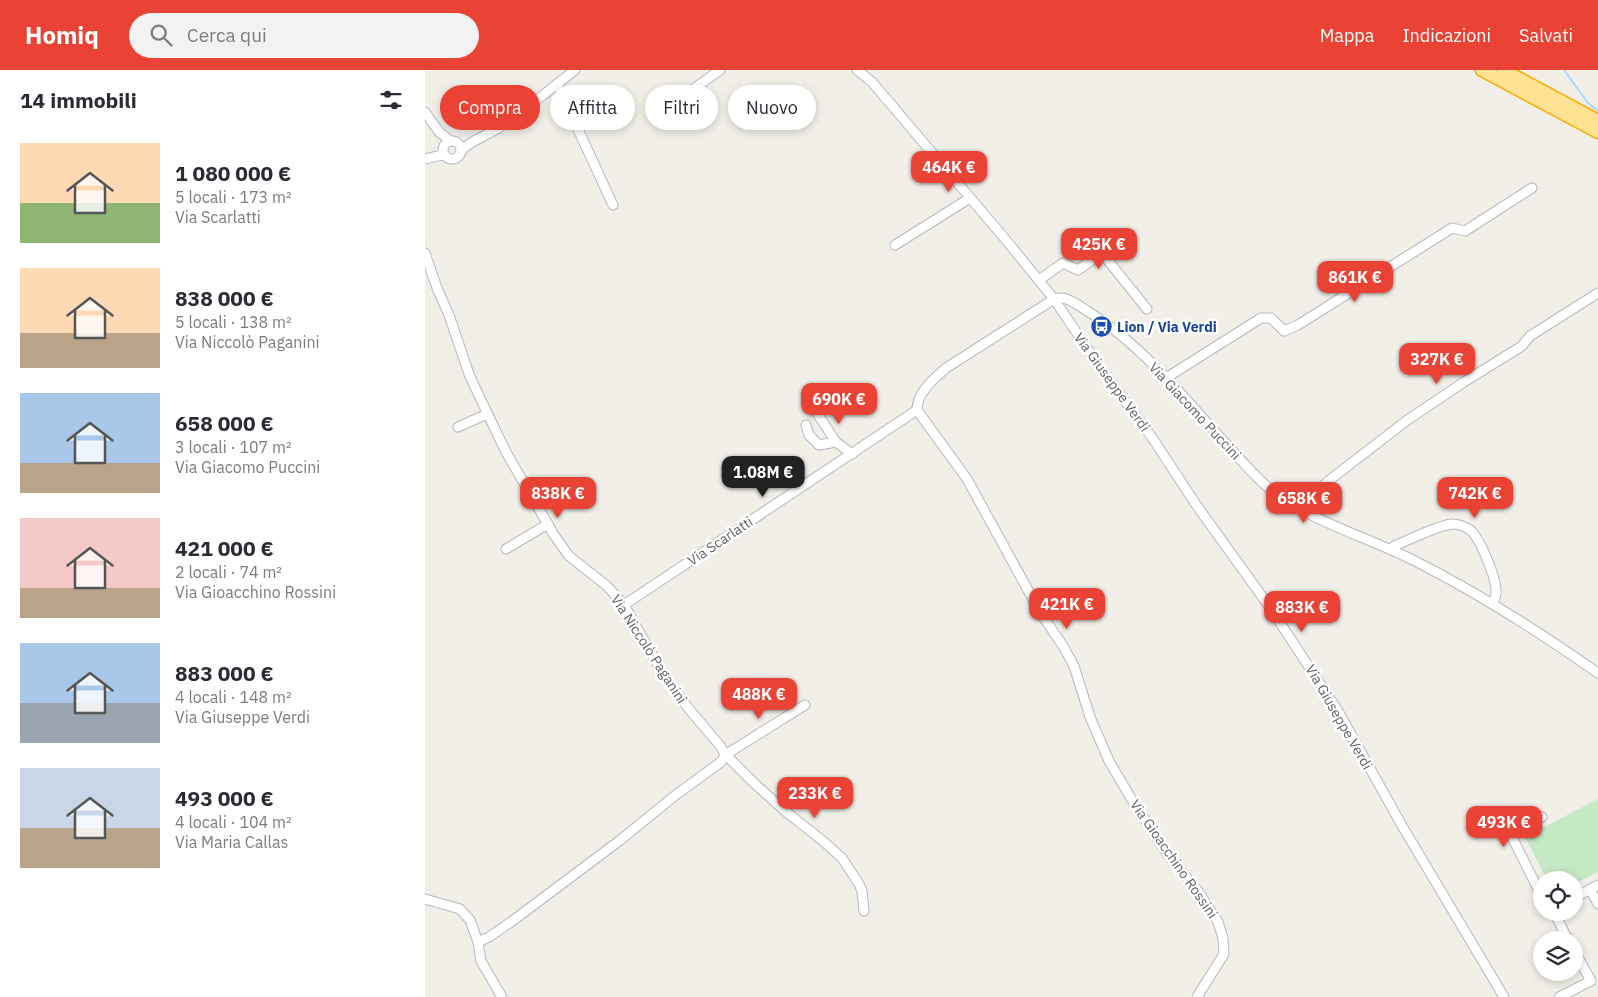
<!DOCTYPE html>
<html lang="it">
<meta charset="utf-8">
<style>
:root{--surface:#fff;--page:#f2f2f3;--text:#2b2b33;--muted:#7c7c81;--accent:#ea4335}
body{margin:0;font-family:"IBM Plex Sans",sans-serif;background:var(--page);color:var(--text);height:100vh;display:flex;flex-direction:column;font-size:19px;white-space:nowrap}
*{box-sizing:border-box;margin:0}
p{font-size:16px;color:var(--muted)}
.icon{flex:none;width:28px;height:28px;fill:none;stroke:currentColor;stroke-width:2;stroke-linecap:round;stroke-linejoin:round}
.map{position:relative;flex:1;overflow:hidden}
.side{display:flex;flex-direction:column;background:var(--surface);width:425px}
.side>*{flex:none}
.top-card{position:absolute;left:15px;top:15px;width:475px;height:45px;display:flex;gap:10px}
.controls{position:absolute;left:1108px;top:801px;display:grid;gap:10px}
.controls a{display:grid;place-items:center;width:50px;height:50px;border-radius:50%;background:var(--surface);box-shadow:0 2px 8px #0003;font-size:25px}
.price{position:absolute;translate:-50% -42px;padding:0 11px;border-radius:10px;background:var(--accent);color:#fff;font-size:16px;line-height:32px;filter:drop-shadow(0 1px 2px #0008)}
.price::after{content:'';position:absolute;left:50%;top:30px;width:15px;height:11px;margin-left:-8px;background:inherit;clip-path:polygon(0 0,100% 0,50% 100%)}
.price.selected{background:#222;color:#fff}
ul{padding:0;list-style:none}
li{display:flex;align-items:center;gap:15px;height:125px;padding:0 20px}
li span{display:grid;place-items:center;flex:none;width:140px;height:100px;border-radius:0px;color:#555}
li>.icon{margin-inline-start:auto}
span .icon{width:60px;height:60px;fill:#fffc;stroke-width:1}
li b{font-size:21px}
h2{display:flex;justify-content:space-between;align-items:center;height:60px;padding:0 20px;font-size:21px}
.tag{padding:0 18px;border-radius:22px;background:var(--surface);box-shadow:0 2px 8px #0003;font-size:18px;line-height:45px}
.tag.selected{background:var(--accent);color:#fff}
header{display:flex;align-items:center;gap:30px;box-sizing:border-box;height:70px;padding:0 25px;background:var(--accent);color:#fff}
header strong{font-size:24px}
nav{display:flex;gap:28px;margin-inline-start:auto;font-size:18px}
.search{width:350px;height:45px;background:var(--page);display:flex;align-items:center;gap:12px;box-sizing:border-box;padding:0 18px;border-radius:28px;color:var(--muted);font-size:19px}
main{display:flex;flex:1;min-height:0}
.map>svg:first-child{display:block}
.green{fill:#c5e8c5}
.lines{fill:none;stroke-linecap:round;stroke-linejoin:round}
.stream{stroke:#aadaff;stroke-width:2}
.minor-casing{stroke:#b5b8bc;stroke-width:11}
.highway-casing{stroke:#f9ab00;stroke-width:15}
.minor{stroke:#fff;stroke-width:9}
.highway{stroke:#fde293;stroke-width:12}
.labels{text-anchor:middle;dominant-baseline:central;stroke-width:5;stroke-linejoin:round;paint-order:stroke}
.transit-label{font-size:14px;font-weight:bold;fill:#164399;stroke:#fff;text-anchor:start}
.street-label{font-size:14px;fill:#5f6368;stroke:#fff}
</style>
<header>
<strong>Homiq</strong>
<div class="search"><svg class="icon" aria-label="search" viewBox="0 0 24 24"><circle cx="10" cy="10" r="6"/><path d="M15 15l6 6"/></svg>Cerca qui</div>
<nav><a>Mappa</a><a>Indicazioni</a><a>Salvati</a></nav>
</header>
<main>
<section class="side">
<h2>14 immobili<svg class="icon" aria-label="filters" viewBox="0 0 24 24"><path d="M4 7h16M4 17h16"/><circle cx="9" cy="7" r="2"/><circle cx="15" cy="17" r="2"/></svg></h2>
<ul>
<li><span style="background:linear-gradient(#ffd9b3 60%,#8fb573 0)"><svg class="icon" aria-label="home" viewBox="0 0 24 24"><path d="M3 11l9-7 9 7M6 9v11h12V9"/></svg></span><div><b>1 080 000 €</b><p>5 locali · 173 m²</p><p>Via Scarlatti</p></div></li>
<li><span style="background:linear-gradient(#ffd9b3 65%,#b9a48a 0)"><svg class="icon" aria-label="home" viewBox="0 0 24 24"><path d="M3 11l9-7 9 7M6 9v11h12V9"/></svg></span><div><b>838 000 €</b><p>5 locali · 138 m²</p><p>Via Niccolò Paganini</p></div></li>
<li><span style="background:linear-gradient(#a9c7e8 70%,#b9a48a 0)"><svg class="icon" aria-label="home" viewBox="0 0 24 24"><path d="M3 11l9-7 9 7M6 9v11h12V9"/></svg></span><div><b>658 000 €</b><p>3 locali · 107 m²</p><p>Via Giacomo Puccini</p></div></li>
<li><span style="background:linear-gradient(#f6c9c9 70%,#b9a48a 0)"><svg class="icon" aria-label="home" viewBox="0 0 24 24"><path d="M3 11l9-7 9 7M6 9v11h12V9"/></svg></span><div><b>421 000 €</b><p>2 locali · 74 m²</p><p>Via Gioacchino Rossini</p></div></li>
<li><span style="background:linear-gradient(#a9c7e8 60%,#9aa5b1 0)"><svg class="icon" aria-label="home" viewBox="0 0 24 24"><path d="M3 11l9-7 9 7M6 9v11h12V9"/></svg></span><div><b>883 000 €</b><p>4 locali · 148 m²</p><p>Via Giuseppe Verdi</p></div></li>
<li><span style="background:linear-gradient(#c9d6e8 60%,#b9a48a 0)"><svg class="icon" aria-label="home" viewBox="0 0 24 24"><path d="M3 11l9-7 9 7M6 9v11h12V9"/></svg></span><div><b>493 000 €</b><p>4 locali · 104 m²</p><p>Via Maria Callas</p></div></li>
</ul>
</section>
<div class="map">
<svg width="1173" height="927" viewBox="0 0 1173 927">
<rect width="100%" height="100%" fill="#f1efe8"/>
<path class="green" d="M1173 729V802L1149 814V810H1122L1100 767Z"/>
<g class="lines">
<path class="stream" d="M1139 0 1163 33 1173 41"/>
<defs>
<g id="minor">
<path d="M432 0 447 12 581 170 629 229 674 296 726 366 772 436 844 536 913 641 976 754 1079 927"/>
<path d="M132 14 188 135"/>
<path d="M260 25 295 0"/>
<path d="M0 42 14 62 26 71"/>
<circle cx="27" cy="80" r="9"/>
<path d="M36 81C46 70 63 65 75 57 101 40 125 19 150 0"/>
<path d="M0 89 17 85 21 86"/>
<path d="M470 175 545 128"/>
<path d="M0 183 12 218 24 245 44 304 55 328 81 382 129 465 144 486 182 516 199 535 238 604 264 639 296 677 300 685 305 689 329 713 360 741 398 771 417 788 434 814 437 821 439 841"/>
<path d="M614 210 638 193 653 200 677 183 722 239"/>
<path d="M741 308 836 248H846L859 261 873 255 1027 158 1040 161 1107 118"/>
<path d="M388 337 411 372 427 384"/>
<path d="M381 355 384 365 394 375 411 372"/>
<path d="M33 357 62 344"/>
<path d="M873 438 902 412 981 351 1039 312 1097 276 1105 266 1173 223"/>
<path d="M81 479 123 454"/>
<path d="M966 480 969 476C984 470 1011 456 1027 454 1032 454 1040 456 1045 460 1055 468 1072 509 1071 523 1071 526 1069 530 1068 534"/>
<path d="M199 535 492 340"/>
<path d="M1165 819 1173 834"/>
<path d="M1116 825 1085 763 1117 747"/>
<path d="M1149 828 1173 815"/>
<path d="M0 829 35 839 45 850 53 872 56 891 77 927"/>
<path d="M1129 842 1143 870"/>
<path d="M53 872 64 867 86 852 194 771 252 724 296 692 300 685 380 635"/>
<path d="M772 927 799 884 798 868 793 852 773 821 743 785 707 730 684 691 665 647 649 596 638 576 615 542 542 409 492 340C492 322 509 309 521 298L626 231C630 229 633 227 637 228 646 229 656 237 664 242 732 285 779 355 836 411 874 448 938 465 986 489 1052 522 1113 561 1173 603"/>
<path d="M1134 927 1166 911 1149 880"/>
</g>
<g id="highway">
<path d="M1057 0 1173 62"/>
<path d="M1078 0 1173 51"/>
</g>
</defs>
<use href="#minor" class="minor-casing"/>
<use href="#highway" class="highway-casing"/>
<use href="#minor" class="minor"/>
<use href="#highway" class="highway"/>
</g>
<defs>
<symbol id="bus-disc" viewBox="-11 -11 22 22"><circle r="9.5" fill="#1a4fb4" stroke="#fff"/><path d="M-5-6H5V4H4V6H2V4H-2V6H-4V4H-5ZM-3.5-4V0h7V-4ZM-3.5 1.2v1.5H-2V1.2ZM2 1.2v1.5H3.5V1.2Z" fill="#fff"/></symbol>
</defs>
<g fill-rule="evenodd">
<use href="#bus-disc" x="664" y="244" width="25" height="25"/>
</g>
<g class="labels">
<g class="transit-label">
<text x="692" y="257">Lion / Via Verdi</text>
</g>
<g class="street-label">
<text transform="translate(687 312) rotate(54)">Via Giuseppe Verdi</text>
<text transform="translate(770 341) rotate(47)">Via Giacomo Puccini</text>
<text transform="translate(295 471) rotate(-34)">Via Scarlatti</text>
<text transform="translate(224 579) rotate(57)">Via Niccolò Paganini</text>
<text transform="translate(914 647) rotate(60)">Via Giuseppe Verdi</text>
<text transform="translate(749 789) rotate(55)">Via Gioacchino Rossini</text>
</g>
</g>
</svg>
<div class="controls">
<a><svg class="icon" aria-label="locate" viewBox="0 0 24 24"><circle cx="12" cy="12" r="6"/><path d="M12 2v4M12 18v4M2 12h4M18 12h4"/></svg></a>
<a><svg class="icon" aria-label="layers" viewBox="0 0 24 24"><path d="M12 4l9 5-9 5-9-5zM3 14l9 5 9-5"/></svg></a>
</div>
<b class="price" style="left:524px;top:123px">464K €</b>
<b class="price" style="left:674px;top:200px">425K €</b>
<b class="price" style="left:930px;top:233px">861K €</b>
<b class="price" style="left:1012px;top:315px">327K €</b>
<b class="price" style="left:414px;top:355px">690K €</b>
<b class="price selected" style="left:338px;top:428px">1.08M €</b>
<b class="price" style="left:133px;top:449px">838K €</b>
<b class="price" style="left:1050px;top:449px">742K €</b>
<b class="price" style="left:879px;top:454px">658K €</b>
<b class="price" style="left:642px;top:560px">421K €</b>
<b class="price" style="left:877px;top:563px">883K €</b>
<b class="price" style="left:334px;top:650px">488K €</b>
<b class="price" style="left:390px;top:749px">233K €</b>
<b class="price" style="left:1079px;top:778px">493K €</b>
<div class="top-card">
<a class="tag selected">Compra</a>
<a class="tag">Affitta</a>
<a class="tag">Filtri</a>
<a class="tag">Nuovo</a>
</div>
</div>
</main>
